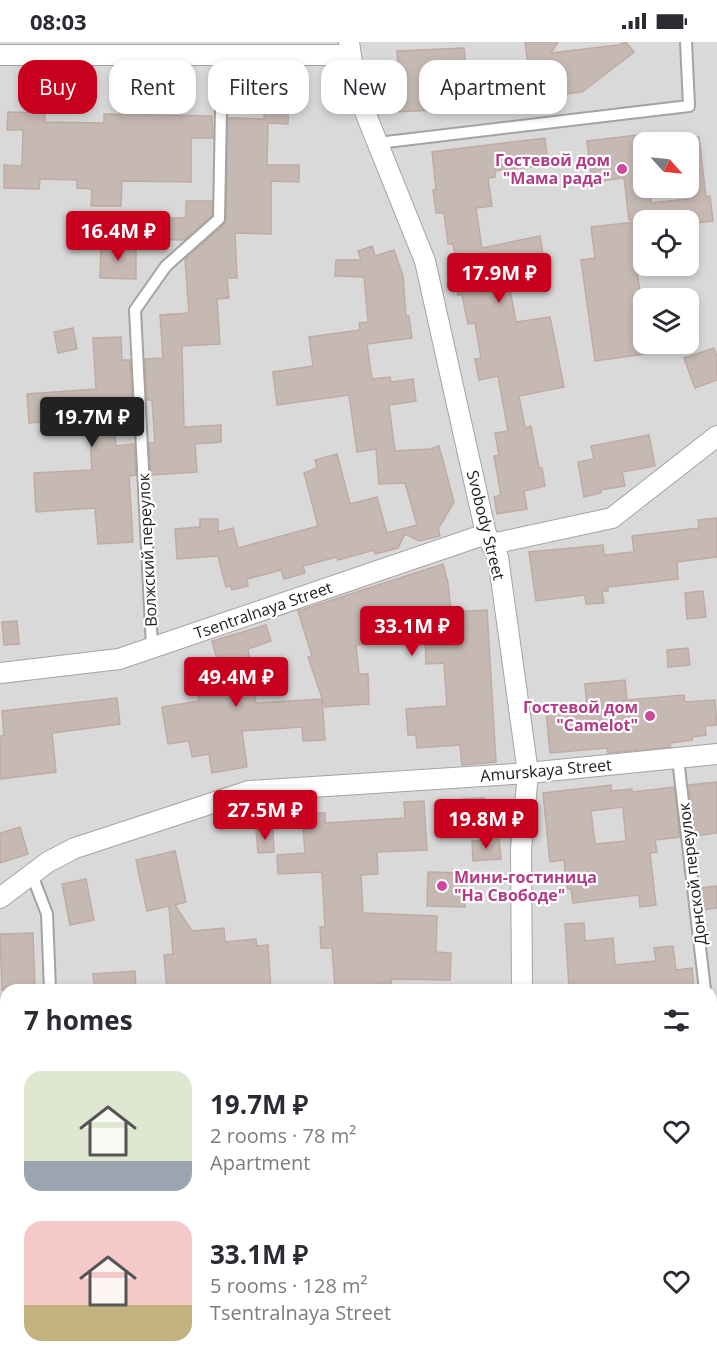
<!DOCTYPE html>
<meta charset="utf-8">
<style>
:root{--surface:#fff;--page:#f2f2f3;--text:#2b2b33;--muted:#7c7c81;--accent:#c8001e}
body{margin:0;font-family:"Open Sans",sans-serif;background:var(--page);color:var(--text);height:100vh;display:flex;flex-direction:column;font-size:22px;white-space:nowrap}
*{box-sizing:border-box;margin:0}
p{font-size:20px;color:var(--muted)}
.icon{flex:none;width:33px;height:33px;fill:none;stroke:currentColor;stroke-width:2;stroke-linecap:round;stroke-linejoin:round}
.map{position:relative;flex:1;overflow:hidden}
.details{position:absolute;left:0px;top:942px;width:717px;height:386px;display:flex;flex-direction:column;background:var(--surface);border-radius:18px 18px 0 0;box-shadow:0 3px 9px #0003}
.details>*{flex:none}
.banner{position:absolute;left:18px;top:18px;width:681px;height:54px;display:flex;gap:12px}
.needle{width:39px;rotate:117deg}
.tools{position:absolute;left:633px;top:90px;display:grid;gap:12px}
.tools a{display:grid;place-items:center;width:66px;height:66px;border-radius:12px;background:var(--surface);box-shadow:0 3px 9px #0003;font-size:30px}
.price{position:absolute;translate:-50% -51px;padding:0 14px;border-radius:6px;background:var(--accent);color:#fff;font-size:20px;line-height:39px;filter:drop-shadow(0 2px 3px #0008)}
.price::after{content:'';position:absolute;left:50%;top:36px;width:18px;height:14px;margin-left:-9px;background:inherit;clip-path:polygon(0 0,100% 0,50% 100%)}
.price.on{background:#222;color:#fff}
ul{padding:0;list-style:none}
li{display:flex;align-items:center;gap:18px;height:150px;padding:0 24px}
li span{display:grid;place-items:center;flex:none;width:168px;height:120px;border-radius:18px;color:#555}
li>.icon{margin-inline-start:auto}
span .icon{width:72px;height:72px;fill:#fffc;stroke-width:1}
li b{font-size:26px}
h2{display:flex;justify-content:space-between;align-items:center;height:72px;padding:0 24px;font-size:26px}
.chip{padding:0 21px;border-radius:18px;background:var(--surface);box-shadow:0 3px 9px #0003;font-size:21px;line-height:54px}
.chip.on{background:var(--accent);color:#fff}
.status{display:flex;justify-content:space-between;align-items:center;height:42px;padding:0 30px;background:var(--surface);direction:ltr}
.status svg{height:16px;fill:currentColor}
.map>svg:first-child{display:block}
.residential{fill:#dad9d9;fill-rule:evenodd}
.grass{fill:#d1eba4}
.sand{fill:#ffe2ae}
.building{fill:#c6b9b4;stroke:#c0aba3;stroke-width:1.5;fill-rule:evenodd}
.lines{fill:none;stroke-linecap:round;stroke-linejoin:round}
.service-casing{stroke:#a3a3a3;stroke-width:14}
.minor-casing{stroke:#a3a3a3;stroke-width:22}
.service{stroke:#fff;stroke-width:10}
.minor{stroke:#fff;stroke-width:20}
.rail-casing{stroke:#6a6a6a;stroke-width:7}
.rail{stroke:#fff;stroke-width:4.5;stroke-dasharray:14;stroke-linecap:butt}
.hotel-dot{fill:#d1479c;stroke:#fff;stroke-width:2}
.labels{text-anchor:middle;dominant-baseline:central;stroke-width:4.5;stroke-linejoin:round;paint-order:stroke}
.hotel-label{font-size:16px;font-weight:bold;fill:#b23c85;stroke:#fff;text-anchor:end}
.street-label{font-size:16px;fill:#1c1c1c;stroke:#fff}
</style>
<div class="status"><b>08:03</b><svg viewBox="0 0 49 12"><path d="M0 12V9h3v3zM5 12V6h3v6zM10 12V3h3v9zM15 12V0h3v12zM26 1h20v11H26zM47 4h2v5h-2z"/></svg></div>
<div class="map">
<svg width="717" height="1327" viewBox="0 0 717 1327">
<rect width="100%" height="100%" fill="#eee8e1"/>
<g class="residential">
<path d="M0 0H342L346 55 410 196 490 516 519 730 517 948H6V1239H0Z"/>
<path d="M358 0H717V1171H711V948H532L529 806 491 480 436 220 365 51ZM644 100H688V146H644ZM644 178H688V224H644ZM644 256H688V302H644Z"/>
</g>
<path class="grass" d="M10 1322H465L430 1327H407L395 1324 367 1327H11Z"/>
<path class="sand" d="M711 1307H717V1327H430L465 1322H711Z"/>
<g class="building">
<path d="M525 0H558L551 11 618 3 626 0 634 10 582 50 532 56Z"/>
<path d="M464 6 468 43 434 45 435 68 394 70 392 36H399L397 9Z"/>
<path d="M265 45 289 46 288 82 268 81 267 123H299V140L271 139V192L235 191 237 236H227L229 256 217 257 220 302 182 304 184 385 221 383V400L195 402 197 430 151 433 149 401H155L152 358H147L145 317 163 316 160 273 189 271 185 217 224 183 226 178 228 76 264 77Z"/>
<path d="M8 70 45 71V80L104 81V72L212 74 213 96H191V140L122 139 121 164H91L92 147 77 146V138L40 137 39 147 4 146V123L22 124 23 88H7Z"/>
<path d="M638 93 644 146 646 156H651V161L688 157V95H699L706 155 710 154 713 179 688 182V178H629L624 136 592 140 587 99Z"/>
<path d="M545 96 548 123 495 129V135L488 136 492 164 476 166 482 206 540 194 543 212 505 220 516 280 550 275 564 345 519 354 525 386 531 384 539 426H542L545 444 524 449 527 467 497 472 494 455 501 453 494 414 499 413 495 391 508 389 498 334 479 338 475 317 481 316 475 281 468 282 462 253H458L455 233 459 232 453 202H448L444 171H436L433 148 436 147 432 110Z"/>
<path d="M186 159H212V174L184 198 144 197V176H186Z"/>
<path d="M644 179V200L633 202 644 277V312L595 319 581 218 595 216 591 185Z"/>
<path d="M101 202 136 203V237L100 236Z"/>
<path d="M372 204 375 214 394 208 403 234 406 274H409L412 296 367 302 372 337 390 335 391 340 413 337 416 359 389 363 395 409 430 407 439 404 454 460 440 484H438L440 494 419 499 405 492 398 506 375 512 374 508 338 518 337 515 303 524 305 531 284 537 281 528 247 537 248 544 232 548 230 544 226 545 218 514 177 517 175 487 200 485V477H218V490L233 486 238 506 318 484 304 431 317 426 315 418 337 412 350 462 377 455 387 491 417 483 405 441 379 442 376 407 357 410 349 353 277 363 273 330 313 324 309 295 360 288 359 281 368 280 364 235 335 234 336 218H361L358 209Z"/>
<path d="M73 286 77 307 58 311 54 290Z"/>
<path d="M121 295 122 318H130L132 359 108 361 109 393H115L116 404 134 402 136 433 129 434 133 500 98 502 95 466 36 470 34 431 92 428 89 377 29 381 27 352 96 347 93 296Z"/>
<path d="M714 306 717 314V338L695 346 684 316Z"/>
<path d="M649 393 655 424 622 430 625 444 601 448V451L584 455 578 420 594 417 591 404Z"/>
<path d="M717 476V515L677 520 678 537 608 545V549H602L604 561 586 562 585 553 536 559 529 510 603 503 604 513 634 510 632 494 699 486 698 478Z"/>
<path d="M443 522 448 541 451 570 487 568 496 720 462 723 460 703 417 706 416 693H408L406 667 447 664 444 621 426 622 425 597 400 599 398 571 368 581 370 601 356 603 359 632H368L369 662 325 665 308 615 312 614 298 569Z"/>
<path d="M703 549 706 575 687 577 685 551Z"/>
<path d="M17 579 19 602 4 603 2 580Z"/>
<path d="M266 583 271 599 248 607 256 661 322 657 325 698 303 699 302 685 242 689 247 725 212 731 209 712 192 715 189 699 168 702 162 665 199 659 196 641 213 639 212 632 221 631 212 599Z"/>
<path d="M688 606 690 623 668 625 667 608Z"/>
<path d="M625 638 627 658 684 653 685 660 715 658 717 683 705 684 706 693 692 695V698L670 701 671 705 608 711 607 706 550 711 546 670 587 666 585 642Z"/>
<path d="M117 656 120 682 52 691 56 730 0 737V694H4L2 669Z"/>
<path d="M717 740V791L695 794 689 743Z"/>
<path d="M611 743V749L632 747V750L674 745 680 795 655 798 657 810 650 811 656 863 640 865 639 853 573 861 571 847H567L564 818 550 820 543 751ZM623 765 626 799 595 802 591 769Z"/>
<path d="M484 756 486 788 463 789 462 757Z"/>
<path d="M424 759 427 808 377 810 378 832 361 833 363 871 437 874 436 910 451 911 450 938 391 937V942L335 945 332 906H321L320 885H325L322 830 278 832 277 813 305 811 302 772 325 771V781L405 776 404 760Z"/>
<path d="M20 785 28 812 0 821V791Z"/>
<path d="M273 787 274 810 258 811 256 788Z"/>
<path d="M499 797 501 817 473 819 472 799Z"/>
<path d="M175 809 186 860 175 863 192 889 224 886 225 900 256 897 257 904 268 903 271 948H167L164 913 173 912 169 864 147 869 136 818Z"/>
<path d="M428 830 466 831 465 865 427 864Z"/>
<path d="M86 837 94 878 70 883 62 842Z"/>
<path d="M717 844V866L703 868 701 846Z"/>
<path d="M584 881 585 899 613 896 615 923 656 919 654 906 673 904 676 928 692 926 694 948H572V945L569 946 565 882Z"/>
<path d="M33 891 35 948H2L0 892Z"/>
<path d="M135 929 136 948H95L93 932Z"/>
</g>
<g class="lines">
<defs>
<g id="service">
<path d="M378 101 689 64 686 0"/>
<path d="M152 605 135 268 166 224 219 177 222 13"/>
<path d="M678 717 705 948"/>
<path d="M32 833 47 872 50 948"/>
<path d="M711 987 717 985"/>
<path d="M5 1048H6"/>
</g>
<g id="minor">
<path d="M349 0 355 41 361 60 425 219 486 492 498 515 528 731 521 807 522 948"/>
<path d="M0 13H350"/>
<path d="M492 502 612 476 717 394"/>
<path d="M0 631 119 617 486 492"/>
<path d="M0 856 48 820 75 806 249 749 528 731 717 712"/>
<path d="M711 1185 717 1184"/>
<path d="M0 1282 6 1281"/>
</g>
</defs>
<use href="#service" class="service-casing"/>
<use href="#minor" class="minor-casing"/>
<use href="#service" class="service"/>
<use href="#minor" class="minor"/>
<defs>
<g id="rail">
<path d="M711 1288H717"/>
<path d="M0 1319 6 1318"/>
</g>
</defs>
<use href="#rail" class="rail-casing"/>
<use href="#rail" class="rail"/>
</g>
<g class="hotel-dot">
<circle cx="622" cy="127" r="6"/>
<circle cx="650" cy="674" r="6"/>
<circle cx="442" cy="844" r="6"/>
</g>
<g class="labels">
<g class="hotel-label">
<text x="610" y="118">Гостевой дом<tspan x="610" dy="18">"Мама рада"</tspan></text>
<text x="638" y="665">Гостевой дом<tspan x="638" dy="18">"Camelot"</tspan></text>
<text x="454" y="835" text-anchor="start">Мини-гостиница<tspan x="454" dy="18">"На Свободе"</tspan></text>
</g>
<g class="street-label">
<text transform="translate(486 483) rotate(76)">Svobody Street</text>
<text transform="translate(147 508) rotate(-93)">Волжский переулок</text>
<text transform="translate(263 568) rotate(-19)">Tsentralnaya Street</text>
<text transform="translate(546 728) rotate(-5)">Amurskaya Street</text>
<text transform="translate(692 832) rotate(-97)">Донской переулок</text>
</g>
</g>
</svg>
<div class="tools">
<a><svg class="needle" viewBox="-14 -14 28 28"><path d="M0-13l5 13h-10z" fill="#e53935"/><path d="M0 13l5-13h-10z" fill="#7c7c81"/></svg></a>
<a><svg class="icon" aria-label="locate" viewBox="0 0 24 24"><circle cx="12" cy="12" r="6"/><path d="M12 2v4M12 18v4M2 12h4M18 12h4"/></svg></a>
<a><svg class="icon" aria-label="layers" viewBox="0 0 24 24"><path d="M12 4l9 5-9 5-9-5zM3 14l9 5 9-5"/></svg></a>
</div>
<b class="price" style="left:118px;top:220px">16.4M ₽</b>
<b class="price" style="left:499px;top:262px">17.9M ₽</b>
<b class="price on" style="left:92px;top:406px">19.7M ₽</b>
<b class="price" style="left:412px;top:615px">33.1M ₽</b>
<b class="price" style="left:236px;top:666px">49.4M ₽</b>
<b class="price" style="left:265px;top:799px">27.5M ₽</b>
<b class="price" style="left:486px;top:808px">19.8M ₽</b>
<div class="banner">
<a class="chip on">Buy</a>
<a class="chip">Rent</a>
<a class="chip">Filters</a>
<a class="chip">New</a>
<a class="chip">Apartment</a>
</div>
<section class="details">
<h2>7 homes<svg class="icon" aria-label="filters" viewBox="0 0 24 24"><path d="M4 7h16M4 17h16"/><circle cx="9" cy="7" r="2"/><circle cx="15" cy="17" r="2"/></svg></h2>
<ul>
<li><span style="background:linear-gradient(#dfe7d0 75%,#9aa5b1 0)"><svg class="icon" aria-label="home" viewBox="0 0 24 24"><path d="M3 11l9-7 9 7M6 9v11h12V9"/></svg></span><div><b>19.7M ₽</b><p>2 rooms · 78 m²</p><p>Apartment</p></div><svg class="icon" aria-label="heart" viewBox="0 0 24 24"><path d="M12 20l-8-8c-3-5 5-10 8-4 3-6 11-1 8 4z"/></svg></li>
<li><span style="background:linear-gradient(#f6c9c9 70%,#c2b280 0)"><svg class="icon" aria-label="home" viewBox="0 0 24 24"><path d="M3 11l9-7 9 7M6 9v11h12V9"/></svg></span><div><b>33.1M ₽</b><p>5 rooms · 128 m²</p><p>Tsentralnaya Street</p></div><svg class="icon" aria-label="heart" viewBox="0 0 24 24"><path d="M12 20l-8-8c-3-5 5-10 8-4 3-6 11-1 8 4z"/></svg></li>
</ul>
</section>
</div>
